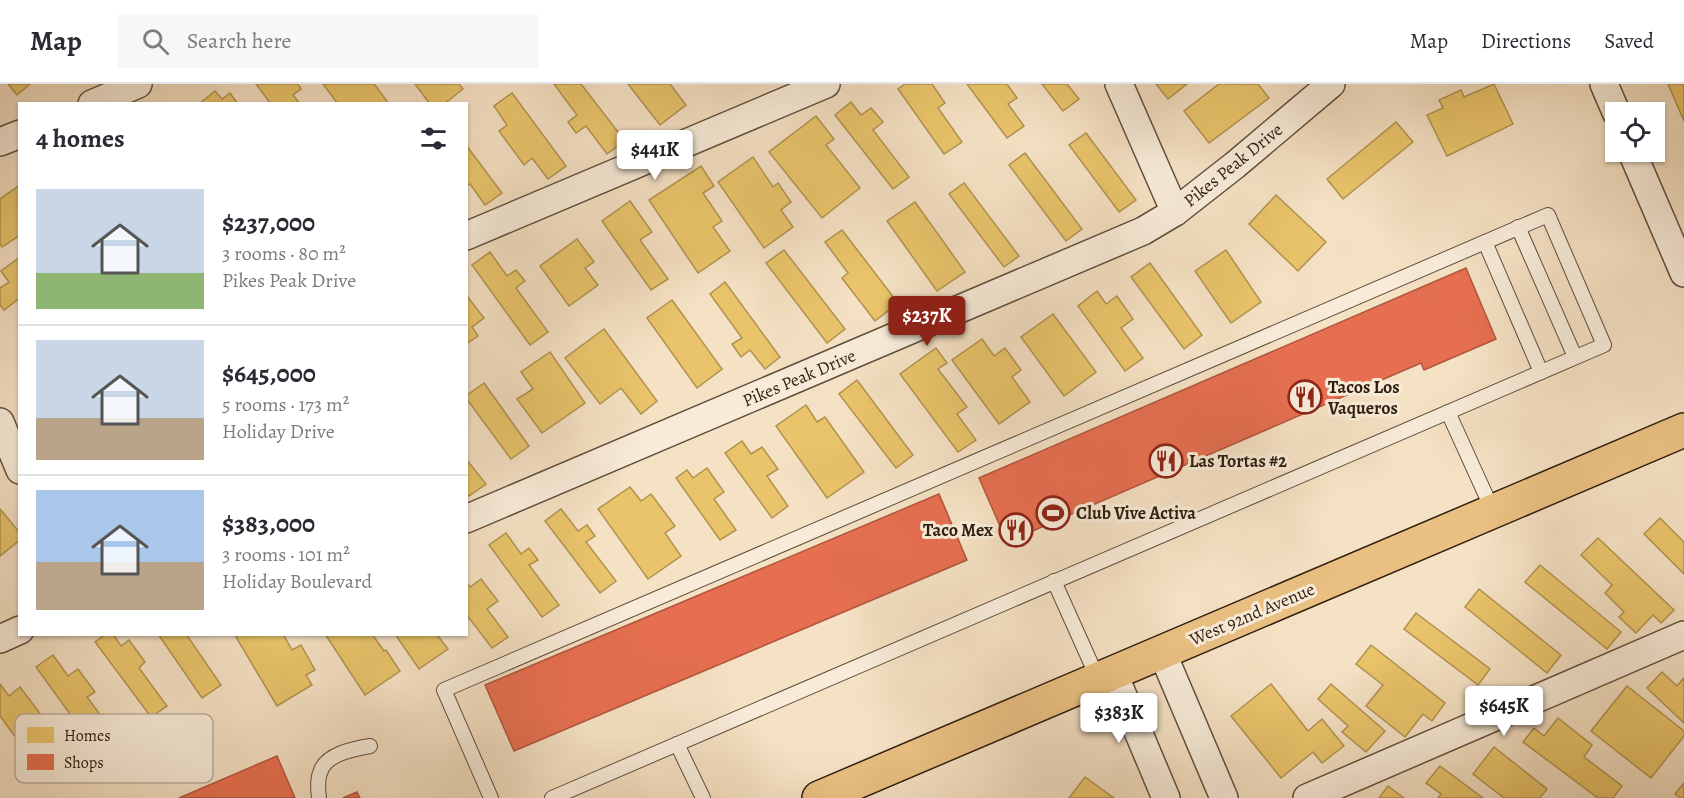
<!DOCTYPE html>
<meta charset="utf-8">
<style>
:root{--surface:#fff;--page:#f7f7f7;--text:#2b2b33;--muted:#7c7c81;--line:#e1e1e2;--accent:#8f2418}
body{margin:0;font-family:Alegreya,serif;background:var(--page);color:var(--text);height:100vh;display:flex;flex-direction:column;font-size:22px;white-space:nowrap}
*{box-sizing:border-box;margin:0}
p{font-size:20px;color:var(--muted)}
.icon{flex:none;width:33px;height:33px;fill:none;stroke:currentColor;stroke-width:2;stroke-linecap:round;stroke-linejoin:round}
.map{position:relative;flex:1;overflow:hidden}
.drawer{position:absolute;left:18px;top:18px;width:450px;height:534px;display:flex;flex-direction:column;background:var(--surface);border-radius:0px;box-shadow:0 2px 4px #0004}
.drawer>*{flex:none}
.fabs{position:absolute;left:1605px;top:18px;display:grid;gap:12px}
.fabs a{display:grid;place-items:center;width:60px;height:60px;border-radius:0px;background:var(--surface);box-shadow:0 2px 4px #0004;font-size:30px}
.price{position:absolute;translate:-50% -51px;padding:0 14px;border-radius:6px;background:#fff;color:#222;font-size:20px;line-height:39px;filter:drop-shadow(0 2px 3px #0008)}
.price::after{content:'';position:absolute;left:50%;top:36px;width:18px;height:14px;margin-left:-9px;background:inherit;clip-path:polygon(0 0,100% 0,50% 100%)}
.price.on{background:var(--accent);color:#fff}
ul{padding:0;list-style:none}
li{display:flex;align-items:center;gap:18px;height:150px;padding:0 18px}
li+li{border-top:2px solid var(--line)}
li span{display:grid;place-items:center;flex:none;width:168px;height:120px;border-radius:0px;color:#555}
li>.icon{margin-inline-start:auto}
span .icon{width:72px;height:72px;fill:#fffc;stroke-width:1}
li b{font-size:26px}
h2{display:flex;justify-content:space-between;align-items:center;height:72px;padding:0 18px;font-size:26px}
header{display:flex;align-items:center;gap:36px;box-sizing:border-box;height:84px;padding:0 30px;background:var(--surface);border-bottom:2px solid var(--line)}
header strong{font-size:28px}
nav{display:flex;gap:33px;margin-inline-start:auto;font-size:21px}
.search{width:420px;height:54px;background:var(--page);display:flex;align-items:center;gap:15px;box-sizing:border-box;padding:0 21px;border-radius:0px;color:var(--muted);font-size:22px}
.map>svg:first-child{display:block}
.homes{fill:#e9c46a;stroke:#b1924f;stroke-width:1.5}
.shops{fill:#e76f51;stroke:#b0563d;stroke-width:1.5}
.lines{fill:none;stroke-linecap:round;stroke-linejoin:round}
.service-casing{stroke:#604e3c;stroke-width:16}
.minor-casing{stroke:#604e3c;stroke-width:30}
.primary-casing{stroke:#2f1d0f;stroke-width:36}
.service{stroke:#f8ecd9;stroke-width:14}
.minor{stroke:#f8ecd9;stroke-width:27}
.primary{stroke:#eac082;stroke-width:33}
.labels{text-anchor:middle;dominant-baseline:central;stroke-width:6;stroke-linejoin:round;paint-order:stroke}
.street-label{font-size:18px;fill:#2f1d0f;stroke:#f8ecd9}
.poi-label{font-size:18px;font-weight:bold;fill:#2f1d0f;stroke:#f8ecd9;text-anchor:start}
.key{fill:#f8ecd9;stroke:#bcae9c;stroke-width:1.5}
.key-label{font-size:16px;fill:#2f1d0f}
</style>
<header>
<strong>Map</strong>
<div class="search"><svg class="icon" aria-label="search" viewBox="0 0 24 24"><circle cx="10" cy="10" r="6"/><path d="M15 15l6 6"/></svg>Search here</div>
<nav><a>Map</a><a>Directions</a><a>Saved</a></nav>
</header>
<div class="map">
<svg width="1684" height="714" viewBox="0 0 1684 714">
<rect width="100%" height="100%" fill="#f5e1c4"/>
<filter id="stains"><feTurbulence type="fractalNoise" baseFrequency=".00333" numOctaves="4"/><feColorMatrix values="0 0 0 0 .2 0 0 0 0 .09 0 0 0 0 .02 0 0 0 .5 -.17"/></filter>
<radialGradient id="worn" r=".72"><stop offset=".6" stop-color="#630" stop-opacity="0"/><stop offset="1" stop-color="#630" stop-opacity=".3"/></radialGradient>
<g class="homes">
<path d="M8 0H30L17 11Z"/>
<path d="M256 0H298L301 5 293 11 300 20H271Z"/>
<path d="M323 0H374L389 20H338Z"/>
<path d="M415 0H459L463 5 444 20H430Z"/>
<path d="M554 0H581L625 57 607 70 586 42 576 49 568 38 577 31Z"/>
<path d="M628 0H670L686 21 660 41Z"/>
<path d="M905 0H932L945 19 938 24 962 58 944 70 898 5Z"/>
<path d="M967 0H1007L1017 14 1008 20 1024 42 1007 54Z"/>
<path d="M1042 0H1067L1079 15 1063 27Z"/>
<path d="M1156 0H1187L1168 15Z"/>
<path d="M1219 0H1258L1269 14 1209 59 1184 27Z"/>
<path d="M1494 0 1513 40 1447 72 1427 31 1443 24 1439 16 1461 6 1464 13Z"/>
<path d="M1668 0H1684V37Z"/>
<path d="M215 7 222 15 230 9 238 20H199Z"/>
<path d="M512 9 566 82 548 95 532 74 524 81 499 47 507 41 494 22Z"/>
<path d="M851 18 861 31 871 24 883 38 873 46 909 93 893 105 835 31Z"/>
<path d="M816 32 834 55 826 61 860 104 822 134 769 68Z"/>
<path d="M1396 38 1413 58 1343 115 1327 95Z"/>
<path d="M1086 49 1136 116 1119 128 1069 61Z"/>
<path d="M466 61 502 109 485 121 470 100 466 102Z"/>
<path d="M1025 69 1082 145 1066 157 1009 81Z"/>
<path d="M753 73 773 103 778 99 791 118 781 126 793 143 764 164 718 98Z"/>
<path d="M701 82 714 102 703 109 722 137 713 143 730 167 698 189 649 116Z"/>
<path d="M964 99 1019 172 1004 183 949 110Z"/>
<path d="M20 101V151L2 163 0 160V115Z"/>
<path d="M1276 111 1326 158 1298 187 1249 140Z"/>
<path d="M630 117 652 148 640 156 668 195 651 206 602 137Z"/>
<path d="M915 118 965 188 937 207 887 137Z"/>
<path d="M842 146 898 219 875 237 842 194 848 189 825 158Z"/>
<path d="M577 155 594 178 585 184 598 201 569 222 540 182Z"/>
<path d="M784 166 845 245 827 259 766 179Z"/>
<path d="M1226 166 1261 218 1231 239 1195 187Z"/>
<path d="M490 168 507 192 516 186 525 197 516 204 548 248 530 261 472 181Z"/>
<path d="M20 173V214L4 226 0 221V204L9 198 1 187Z"/>
<path d="M1150 179 1202 251 1184 265 1131 193Z"/>
<path d="M725 198 780 273 765 285 750 266 741 273 732 260 742 254 710 210Z"/>
<path d="M1097 207 1106 220 1117 212 1133 235 1121 244 1143 274 1125 287 1078 222Z"/>
<path d="M467 212 484 234 472 243 478 252 466 260Z"/>
<path d="M672 216 722 285 697 304 647 234Z"/>
<path d="M1053 230 1096 288 1064 312 1021 253Z"/>
<path d="M604 245 657 317 641 330 621 304 600 320 565 274Z"/>
<path d="M982 255 994 272 1005 264 1021 286 1012 293 1030 318 999 340 952 276Z"/>
<path d="M936 264 947 279 938 285 967 323 957 330 976 356 958 368 900 290Z"/>
<path d="M550 268 585 319 542 349 517 315 533 305 521 288Z"/>
<path d="M857 296 913 371 896 384 839 310Z"/>
<path d="M484 299 529 362 511 375 466 314V312Z"/>
<path d="M806 321 817 338 825 333 864 388 827 414 776 342Z"/>
<path d="M742 357 751 370 762 363 778 385 767 392 788 422 772 434 725 369Z"/>
<path d="M466 375 486 400 469 412 466 408Z"/>
<path d="M707 384 724 408 714 415 736 446 720 456 676 394 687 386 693 394Z"/>
<path d="M630 403 641 417 651 410 675 442 665 449 681 472 648 495 598 425Z"/>
<path d="M0 425 20 449V456L0 472Z"/>
<path d="M561 425 578 447 587 441 595 452 586 458 616 497 600 509 545 437Z"/>
<path d="M1660 434 1684 458V490L1644 450Z"/>
<path d="M506 449 521 470 529 464 538 476 529 481 559 521 542 533 489 461Z"/>
<path d="M1598 454 1674 526 1661 539 1653 531 1636 549 1619 533 1624 528 1605 509 1612 501 1581 471Z"/>
<path d="M1540 481 1621 548 1607 565 1525 498Z"/>
<path d="M481 495 498 517 487 525 508 553 492 564 466 530V498L470 503Z"/>
<path d="M1479 505 1561 571 1547 589 1465 523Z"/>
<path d="M1416 529 1490 585 1478 601 1404 545Z"/>
<path d="M106 550H113L121 562 129 556 145 578 139 584 167 622 151 633 95 558Z"/>
<path d="M158 550H186L221 601 202 614Z"/>
<path d="M240 550H283L292 566 301 561 315 586 306 591 312 601 277 622 236 553Z"/>
<path d="M325 550H372L384 567 386 566 400 587 365 611Z"/>
<path d="M395 550H440L438 552 448 565 419 585Z"/>
<path d="M1371 561 1445 619 1432 637 1423 630 1405 653 1366 622 1383 601 1356 580Z"/>
<path d="M53 571 68 592 78 585 95 608 87 613 110 644 90 658 36 583Z"/>
<path d="M1662 588 1677 602 1684 594V639L1647 604Z"/>
<path d="M0 600 9 612 20 603 45 636 35 643 56 671 38 684 0 632Z"/>
<path d="M1271 600 1308 647 1322 635 1344 662 1322 679 1313 668 1281 694 1231 632Z"/>
<path d="M1331 600 1385 647 1366 668 1342 648 1348 642 1318 615Z"/>
<path d="M1627 602 1684 647V652L1651 694 1591 647Z"/>
<path d="M1558 634 1592 661 1584 673 1622 702 1613 714H1598L1523 658 1534 644 1544 652Z"/>
<path d="M1494 663 1547 705 1540 714H1504L1473 690Z"/>
<path d="M1440 682 1483 714H1438L1441 710 1426 699Z"/>
<path d="M1085 693 1114 714H1069Z"/>
<path d="M1684 699V714H1681L1675 710Z"/>
<path d="M1388 702 1404 714H1379Z"/>
</g>
<g class="shops">
<path d="M1466 184 1496 255 1424 286 1421 279 1007 458 979 394Z"/>
<path d="M939 410 967 476 514 667 485 601Z"/>
<path d="M277 672 295 714H179Z"/>
<path d="M357 708 360 714H343Z"/>
</g>
<g class="lines">
<defs>
<g id="service">
<path d="M1518 143 1575 273"/>
<path d="M1485 158 1541 288"/>
<path d="M1448 328 1493 427"/>
<path d="M1054 497 1098 595"/>
<path d="M677 660 703 714"/>
<path d="M319 714C318 706 317 697 320 689 325 670 353 665 370 662"/>
<path d="M491 714 444 606 1548 131 1604 261 552 714"/>
</g>
<g id="minor">
<path d="M1119 0 1175 128"/>
<path d="M1604 0 1616 28"/>
<path d="M92 20 138 0"/>
<path d="M0 58 20 50"/>
<path d="M1632 68 1684 189"/>
<path d="M466 152 826 0"/>
<path d="M0 338 20 386"/>
<path d="M466 435 1143 147 1175 128 1235 81 1331 0"/>
<path d="M0 555 20 546"/>
<path d="M1162 568 1224 714"/>
<path d="M1113 588 1166 714"/>
<path d="M1307 714 1684 551"/>
</g>
<path id="primary" d="M819 714 1684 346"/>
</defs>
<use href="#service" class="service-casing"/>
<use href="#minor" class="minor-casing"/>
<use href="#primary" class="primary-casing"/>
<use href="#service" class="service"/>
<use href="#minor" class="minor"/>
<use href="#primary" class="primary"/>
</g>
<defs>
<symbol id="restaurant-ring" viewBox="-11 -11 22 22"><circle r="9.5" fill="#f8ecd9" stroke="#8f2418" stroke-width="1.5"/><path d="M-5-6h1v4h1v-4h1v4h1v-4h1v5L-1.5 .5V6h-2V.5L-5-1ZM5-6V6H3V1.5H1.5Q1.5-4 5-6Z" fill="#8f2418"/></symbol>
<symbol id="stadium-ring" viewBox="-11 -11 22 22"><circle r="9.5" fill="#f8ecd9" stroke="#8f2418" stroke-width="1.5"/><path d="M0-5a6.5 5 0 1 0 0 10a6.5 5 0 1 0 0-10ZM-3.5-1.8h7v3.6h-7Z" fill="#8f2418"/></symbol>
</defs>
<g fill-rule="evenodd">
<use href="#restaurant-ring" x="1286" y="294" width="38" height="38"/>
<use href="#restaurant-ring" x="1147" y="358" width="38" height="38"/>
<use href="#stadium-ring" x="1034" y="410" width="38" height="38"/>
<use href="#restaurant-ring" x="997" y="427" width="38" height="38"/>
</g>
<g class="labels">
<g class="street-label">
<text transform="translate(1233 81) rotate(-39)">Pikes Peak Drive</text>
<text transform="translate(799 294) rotate(-23)">Pikes Peak Drive</text>
<text transform="translate(1252 530) rotate(-23)">West 92nd Avenue</text>
</g>
<g class="poi-label">
<text x="1328" y="303">Tacos Los<tspan x="1328" dy="21">Vaqueros</tspan></text>
<text x="1189" y="377">Las Tortas #2</text>
<text x="1076" y="429">Club Vive Activa</text>
<text x="993" y="446" text-anchor="end">Taco Mex</text>
</g>
</g>
<rect x="15" y="630" width="198" height="69" rx="9" class="key"/>
<rect x="27" y="643" width="27" height="16" fill="#e9c46a"/>
<rect x="27" y="670" width="27" height="16" fill="#e76f51"/>
<g class="key-label">
<text x="64" y="657">Homes</text>
<text x="64" y="684">Shops</text>
</g>
<rect width="100%" height="100%" filter="url(#stains)"/>
<rect width="100%" height="100%" fill="url(#worn)"/>
</svg>
<div class="fabs">
<a><svg class="icon" aria-label="locate" viewBox="0 0 24 24"><circle cx="12" cy="12" r="6"/><path d="M12 2v4M12 18v4M2 12h4M18 12h4"/></svg></a>
</div>
<b class="price" style="left:655px;top:97px">$441K</b>
<b class="price on" style="left:927px;top:263px">$237K</b>
<b class="price" style="left:1504px;top:653px">$645K</b>
<b class="price" style="left:1119px;top:660px">$383K</b>
<section class="drawer">
<h2>4 homes<svg class="icon" aria-label="filters" viewBox="0 0 24 24"><path d="M4 7h16M4 17h16"/><circle cx="9" cy="7" r="2"/><circle cx="15" cy="17" r="2"/></svg></h2>
<ul>
<li><span style="background:linear-gradient(#c9d6e8 70%,#8fb573 0)"><svg class="icon" aria-label="home" viewBox="0 0 24 24"><path d="M3 11l9-7 9 7M6 9v11h12V9"/></svg></span><div><b>$237,000</b><p>3 rooms · 80 m²</p><p>Pikes Peak Drive</p></div></li>
<li><span style="background:linear-gradient(#c9d6e8 65%,#b9a48a 0)"><svg class="icon" aria-label="home" viewBox="0 0 24 24"><path d="M3 11l9-7 9 7M6 9v11h12V9"/></svg></span><div><b>$645,000</b><p>5 rooms · 173 m²</p><p>Holiday Drive</p></div></li>
<li><span style="background:linear-gradient(#a9c7e8 60%,#b9a48a 0)"><svg class="icon" aria-label="home" viewBox="0 0 24 24"><path d="M3 11l9-7 9 7M6 9v11h12V9"/></svg></span><div><b>$383,000</b><p>3 rooms · 101 m²</p><p>Holiday Boulevard</p></div></li>
</ul>
</section>
</div>
